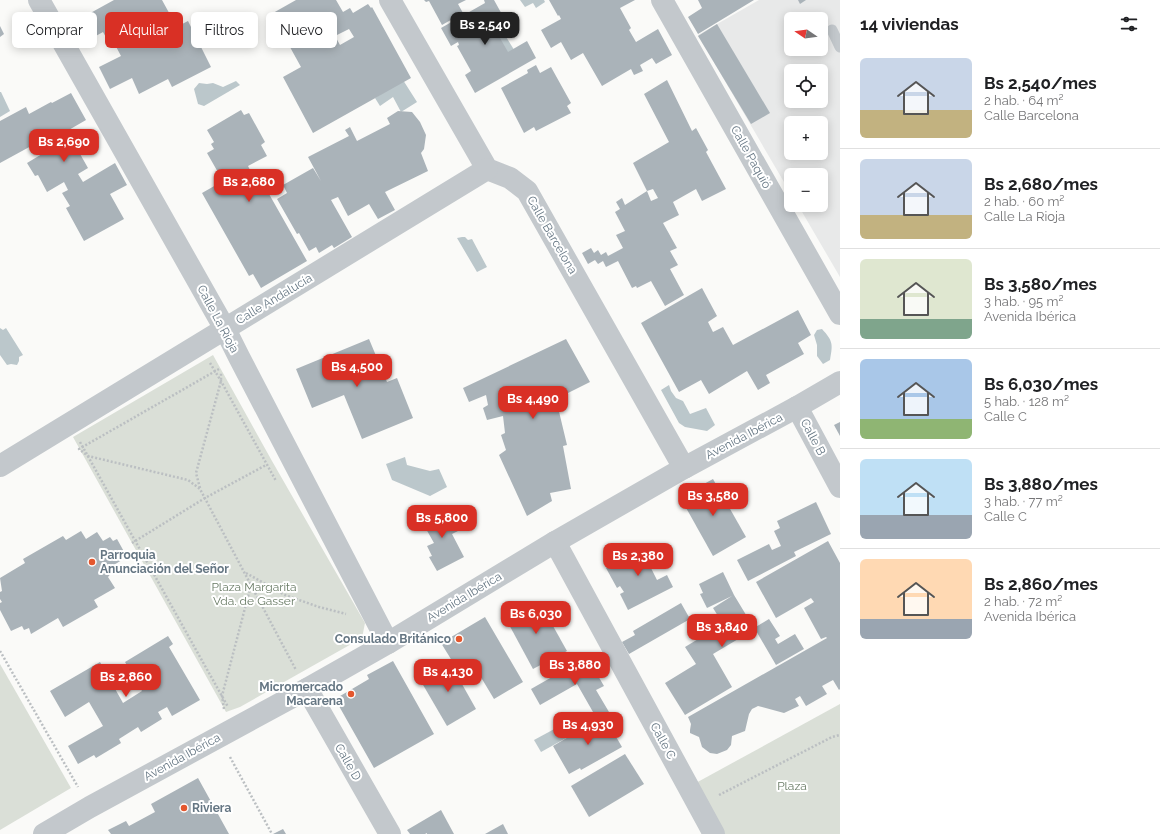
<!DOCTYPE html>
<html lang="es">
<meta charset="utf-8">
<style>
:root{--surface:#fff;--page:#f2f2f2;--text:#202124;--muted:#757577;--line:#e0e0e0;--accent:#d93025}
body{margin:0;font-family:Raleway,sans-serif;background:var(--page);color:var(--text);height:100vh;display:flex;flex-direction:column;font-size:15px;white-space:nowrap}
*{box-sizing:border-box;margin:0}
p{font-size:13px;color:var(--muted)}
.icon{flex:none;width:22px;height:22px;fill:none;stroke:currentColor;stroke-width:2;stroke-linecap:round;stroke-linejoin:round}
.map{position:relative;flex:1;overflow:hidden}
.panel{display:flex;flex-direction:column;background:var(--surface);width:320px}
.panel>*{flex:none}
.banner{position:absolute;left:12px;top:12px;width:380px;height:36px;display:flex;gap:8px}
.needle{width:26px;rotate:283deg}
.buttons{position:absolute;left:784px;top:12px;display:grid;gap:8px}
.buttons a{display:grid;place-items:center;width:44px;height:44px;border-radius:6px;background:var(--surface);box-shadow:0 2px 10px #0003;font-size:20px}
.price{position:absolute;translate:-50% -34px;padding:0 9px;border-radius:8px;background:var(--accent);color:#fff;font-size:13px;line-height:26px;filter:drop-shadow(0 1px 2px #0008)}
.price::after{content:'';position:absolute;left:50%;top:24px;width:12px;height:9px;margin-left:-6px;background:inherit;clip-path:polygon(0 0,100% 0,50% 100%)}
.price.active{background:#222;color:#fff}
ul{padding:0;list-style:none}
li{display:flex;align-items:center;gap:12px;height:100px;padding:0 20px}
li+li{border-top:1px solid var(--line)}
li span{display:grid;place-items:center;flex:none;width:112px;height:80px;border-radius:6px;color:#555}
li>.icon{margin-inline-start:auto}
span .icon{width:48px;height:48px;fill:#fffc;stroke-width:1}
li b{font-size:17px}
h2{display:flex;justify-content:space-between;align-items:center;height:48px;padding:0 20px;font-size:17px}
.tag{padding:0 14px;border-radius:6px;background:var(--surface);box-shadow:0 2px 10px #0003;font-size:14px;line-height:36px}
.tag.active{background:var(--accent);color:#fff}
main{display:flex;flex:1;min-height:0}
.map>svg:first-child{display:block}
.built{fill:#e8e9e9;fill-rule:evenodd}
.green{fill:#dadfd7}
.water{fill:#bbc7cb}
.building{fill:#aab3b9;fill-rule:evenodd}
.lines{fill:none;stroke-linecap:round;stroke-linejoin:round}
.path{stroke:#bbbfc2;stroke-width:2.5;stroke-dasharray:2 2;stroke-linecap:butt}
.service{stroke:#c3c8cc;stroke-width:11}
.minor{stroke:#c3c8cc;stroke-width:22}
.tertiary{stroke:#c3c8cc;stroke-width:22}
.poi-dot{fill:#e4572e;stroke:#fff;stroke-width:1.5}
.labels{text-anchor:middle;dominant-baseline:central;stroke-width:4;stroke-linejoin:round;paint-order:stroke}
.street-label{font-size:12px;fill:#657683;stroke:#fff}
.poi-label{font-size:12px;font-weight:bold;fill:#657683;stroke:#fff;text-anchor:start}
.park-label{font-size:12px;fill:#687a64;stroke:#fff}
</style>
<main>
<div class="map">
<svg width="840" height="834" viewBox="0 0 840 834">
<rect width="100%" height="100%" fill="#fafaf8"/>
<path class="built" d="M759 0H840V277L798 205H821V175H791V194L698 35ZM791 19H821V49H791ZM791 71H821V101H791ZM791 123H821V153H791Z"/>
<g class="green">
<path d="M213 355 272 461 365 623 362 638 240 707 226 712 73 437Z"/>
<path d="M0 664 71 788 0 830Z"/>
<path d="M840 704V834H722L694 784Z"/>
</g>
<g class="water">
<path d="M520 0H544L545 2 536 8 533 3 525 7Z"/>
<path d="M500 27 516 53 509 58 493 31Z"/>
<path d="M403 80 417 102 401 112 393 97 380 106 375 98Z"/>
<path d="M236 81 240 85 204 106 198 104 194 89 199 83 207 84 213 83 223 87Z"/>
<path d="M0 92H1L10 111 0 117Z"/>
<path d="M462 237H465L468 240 472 239 487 267 477 272 457 238Z"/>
<path d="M0 328 3 330 6 328 23 355 19 357V361L17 365 11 364 7 365 0 355Z"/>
<path d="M822 329C833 341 833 344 830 360L823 364 817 356V345L814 335 817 330Z"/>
<path d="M669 385 671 391 676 398 683 401 690 414 706 408 715 425 707 431 685 427 679 423 661 390Z"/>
<path d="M405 457 407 465 430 471 439 469 447 487 430 496 392 480 386 464Z"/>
<path d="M571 720 577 732 541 752 534 740Z"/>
</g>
<g class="building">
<path d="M114 0H162L173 20 150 33 153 39 188 21 211 67 172 87 168 79 139 94 132 78 110 89 99 67 121 56 112 39 108 41 103 32 85 42 74 22Z"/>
<path d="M296 0H336L343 12 350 8 353 13 368 4 371 8 372 7 411 78 313 133 283 77 301 67 275 20 277 19 273 13ZM349 29 354 37 340 45 335 36Z"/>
<path d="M424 0H466L458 4 463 13 442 25 429 1 426 2Z"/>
<path d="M484 0H494L504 18 492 24 508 52 527 41 536 58 475 93 465 75 471 71 457 46 459 45 458 42 451 46 441 28 485 3Z"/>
<path d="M549 0H635L620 8 631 28 629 30 636 42 658 29 672 55 656 64 652 58 640 65 643 71 634 75 631 69 602 86 583 53 571 60 561 42 551 48 541 30 561 19 559 15 558 16Z"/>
<path d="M698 0H754L698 34 688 17 702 8Z"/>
<path d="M798 0H806L800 4Z"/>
<path d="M717 24 770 113 751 124 698 36Z"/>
<path d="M0 26 4 34 0 37Z"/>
<path d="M536 65 540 73 551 67 571 103 567 106 571 113 536 131 534 127 524 133 501 88 528 73 527 70Z"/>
<path d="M667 80 692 131 696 128 708 150 706 152 726 189 702 201 696 189 673 202 679 215 663 223 677 248 670 251 678 265 670 269 684 295 665 306 651 281 637 288 636 286 632 288 618 261 606 267 603 261 598 264 595 260 588 264 582 253 591 248 594 253 598 250 601 255 606 252 608 256 623 248 616 235 625 231 615 212 620 209 616 202 622 198 625 205 647 191 651 201 658 198 653 189 647 191 633 163 669 142 644 94Z"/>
<path d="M71 93 86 120 67 131 88 168 78 174 83 182 115 163 127 185 110 194 124 219 84 241 66 208 70 206 62 193 68 190 64 182 47 192 38 175 35 176 27 163 42 154 37 145 49 139 46 134 42 136 44 139 0 163V121L26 107 29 114 51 102 52 103Z"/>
<path d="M241 110 244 115 249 113 265 142 261 145 267 156 248 166 252 174 256 171 307 261 261 288 253 274 249 276 202 193 223 181 207 153 214 149 211 144 214 142 207 130Z"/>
<path d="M398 111 412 112 420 122 426 135 424 149 421 153 428 171 385 192 395 210 378 219 369 204 348 216 338 197 331 200 352 237 334 248 332 245 319 253 316 247 309 251 299 233 297 234 277 199 287 193 283 185 313 168 321 181 308 157 349 136 345 130 350 127 357 141 390 124 387 118Z"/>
<path d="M702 288 717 316 708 322 713 332 723 327 733 345 798 310 811 335 798 343 804 354 766 375 770 383 758 390 747 371 709 394 701 380 679 392 641 323Z"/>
<path d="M369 339 387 382 397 378 413 418 362 439 344 395 312 408 296 369Z"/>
<path d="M566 339 590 382 556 399 567 445 563 446 571 489 550 493 552 501 527 516 499 455 506 450 501 435 505 433 503 416 487 420 483 408 488 405 486 395 469 402 463 388Z"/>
<path d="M840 422V436L834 425Z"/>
<path d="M713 479 746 537 713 556 680 497Z"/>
<path d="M816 502 831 534 794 552 796 556 748 581 737 560 769 544 772 550 781 546 774 531 780 528 777 521Z"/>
<path d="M445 507 458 531 452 534 464 557 437 571 429 557 432 556 427 546 434 543 421 520Z"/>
<path d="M81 531 86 539 97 532 103 541 110 537 113 541 117 539 127 557 112 566 113 571 108 577 115 588 94 600 98 607 63 627 58 618 31 634 29 628 24 630 22 626 11 631 0 610V603L2 602 0 599V592L2 591 0 578 25 563 23 559 63 536 66 540Z"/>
<path d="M828 541 840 563V689L839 690 833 680 822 686 827 694 806 706 800 696 795 699 799 706 784 713 758 706 752 709 749 714 745 731 732 736 731 745 727 750 717 754 710 753 702 747 699 737 690 733V730L691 724 688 717 827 638 826 637 821 639 804 608 814 602 811 598 776 618 756 582Z"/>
<path d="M650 544 660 563 651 568 657 580 667 575 673 587 628 610 620 594 624 592 620 586 617 588 606 568Z"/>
<path d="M723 572 734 595 754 628 769 619 780 636 775 639 778 644 795 634 804 649 776 665 755 629 713 654 732 687 685 715 665 683 696 664 685 647 723 624 713 608 732 596 707 608 700 594 703 593 699 584Z"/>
<path d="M539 601 567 651 533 669 506 619Z"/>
<path d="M681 603 690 619 629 654 622 642 635 635 633 631Z"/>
<path d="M485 617 523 682 494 699 476 669 462 677 441 643Z"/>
<path d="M168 636 173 644 169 647 200 700 172 716 167 707 158 712 162 719 141 732 138 727 119 739 121 743 96 758 94 755 78 764 68 746 103 726 89 702 65 717 50 691 100 662 123 703 142 691 125 662Z"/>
<path d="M587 657 604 686 596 690 609 712 597 719 577 684 540 705 531 689Z"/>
<path d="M393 661 434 734 374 768 335 699 369 679 367 675Z"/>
<path d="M449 661 476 709 447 726 419 678Z"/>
<path d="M604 716 622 747 581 770 580 768 569 774 553 746Z"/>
<path d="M625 754 644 784 589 817 571 786Z"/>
<path d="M198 778 229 834H111L108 830 126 821 129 826 155 812 151 804Z"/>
<path d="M441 810 454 834H427V833L425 834H410L407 830Z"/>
<path d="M503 824 508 834H485Z"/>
<path d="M283 829 286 834H273Z"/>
</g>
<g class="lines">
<g class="path">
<path d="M210 363 221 381 276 481"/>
<path d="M219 369 79 449 88 456 188 480 200 489 296 670"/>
<path d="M80 442 228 707"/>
<path d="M200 488 196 473 221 381V373"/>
<path d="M132 543 205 498 266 465"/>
<path d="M246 573 285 595 319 607 346 614"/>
<path d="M0 651 78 787"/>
<path d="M224 709 222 696 251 585"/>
<path d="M230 757 272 834"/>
<path d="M719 795 832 737 840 735"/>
</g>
<path class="service" d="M832 30 840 47"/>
<g class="minor">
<path d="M39 0 225 329 239 357 388 643"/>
<path d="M390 0 487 169 510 178 527 191 684 468"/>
<path d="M662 0 840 314"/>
<path d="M797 407 840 487"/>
<path d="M0 466 487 169"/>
<path d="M555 542 714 834"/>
<path d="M307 689 390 834"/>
</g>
<path class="tertiary" d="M44 834 90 807 307 689 388 643 555 542 684 468 797 407 840 382"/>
</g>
<g class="poi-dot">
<circle cx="92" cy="562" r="4"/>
<circle cx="459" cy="639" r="4"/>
<circle cx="351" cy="694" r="4"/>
<circle cx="184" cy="808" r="4"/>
</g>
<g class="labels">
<g class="street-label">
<text transform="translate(751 157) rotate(61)">Calle Paquió</text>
<text transform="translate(552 235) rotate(60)">Calle Barcelona</text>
<text transform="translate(274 299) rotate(-31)">Calle Andalucía</text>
<text transform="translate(218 319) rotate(62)">Calle La Rioja</text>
<text transform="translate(744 436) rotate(-28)">Avenida Ibérica</text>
<text transform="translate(813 437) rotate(62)">Calle B</text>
<text transform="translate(464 597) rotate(-31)">Avenida Ibérica</text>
<text transform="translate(663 741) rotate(61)">Calle C</text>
<text transform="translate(182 757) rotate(-29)">Avenida Ibérica</text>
<text transform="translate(348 762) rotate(60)">Calle D</text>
</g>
<g class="poi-label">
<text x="100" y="555">Parroquia<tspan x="100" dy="14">Anunciación del Señor</tspan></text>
<text x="451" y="639" text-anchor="end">Consulado Británico</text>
<text x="343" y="687" text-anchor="end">Micromercado<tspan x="343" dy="14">Macarena</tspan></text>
<text x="192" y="808">Riviera</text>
</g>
<g class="park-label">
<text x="254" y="587">Plaza Margarita<tspan x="254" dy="14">Vda. de Gasser</tspan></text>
<text x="792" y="786">Plaza</text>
</g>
</g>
</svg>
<div class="buttons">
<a><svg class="needle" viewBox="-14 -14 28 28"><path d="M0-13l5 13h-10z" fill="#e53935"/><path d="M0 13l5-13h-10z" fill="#757577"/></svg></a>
<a><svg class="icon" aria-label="locate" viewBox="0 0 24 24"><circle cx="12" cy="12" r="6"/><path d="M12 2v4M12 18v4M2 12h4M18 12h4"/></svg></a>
<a>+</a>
<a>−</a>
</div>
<b class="price active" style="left:485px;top:46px">Bs 2,540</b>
<b class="price" style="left:64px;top:163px">Bs 2,690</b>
<b class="price" style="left:249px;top:203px">Bs 2,680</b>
<b class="price" style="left:357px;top:388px">Bs 4,500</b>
<b class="price" style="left:533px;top:420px">Bs 4,490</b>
<b class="price" style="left:713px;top:517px">Bs 3,580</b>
<b class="price" style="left:442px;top:539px">Bs 5,800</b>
<b class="price" style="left:638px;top:577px">Bs 2,380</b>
<b class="price" style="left:536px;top:635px">Bs 6,030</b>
<b class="price" style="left:722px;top:648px">Bs 3,840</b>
<b class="price" style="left:575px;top:686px">Bs 3,880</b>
<b class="price" style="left:448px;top:693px">Bs 4,130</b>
<b class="price" style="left:126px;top:698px">Bs 2,860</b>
<b class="price" style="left:588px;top:746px">Bs 4,930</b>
<div class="banner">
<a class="tag">Comprar</a>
<a class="tag active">Alquilar</a>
<a class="tag">Filtros</a>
<a class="tag">Nuevo</a>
</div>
</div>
<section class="panel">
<h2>14 viviendas<svg class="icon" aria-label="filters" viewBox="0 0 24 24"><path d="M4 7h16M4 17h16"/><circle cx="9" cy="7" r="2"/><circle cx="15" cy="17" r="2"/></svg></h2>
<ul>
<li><span style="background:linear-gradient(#c9d6e8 65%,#c2b280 0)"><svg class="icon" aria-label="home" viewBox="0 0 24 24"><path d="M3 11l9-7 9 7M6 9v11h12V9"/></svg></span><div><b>Bs 2,540/mes</b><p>2 hab. · 64 m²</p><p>Calle Barcelona</p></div></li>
<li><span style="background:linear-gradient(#c9d6e8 70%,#c2b280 0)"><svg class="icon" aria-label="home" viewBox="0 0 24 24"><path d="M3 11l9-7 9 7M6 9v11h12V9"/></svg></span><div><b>Bs 2,680/mes</b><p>2 hab. · 60 m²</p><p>Calle La Rioja</p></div></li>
<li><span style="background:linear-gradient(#dfe7d0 75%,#7fa58c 0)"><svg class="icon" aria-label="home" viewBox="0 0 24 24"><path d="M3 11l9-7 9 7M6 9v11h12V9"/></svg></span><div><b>Bs 3,580/mes</b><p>3 hab. · 95 m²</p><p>Avenida Ibérica</p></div></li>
<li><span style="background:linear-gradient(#a9c7e8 75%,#8fb573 0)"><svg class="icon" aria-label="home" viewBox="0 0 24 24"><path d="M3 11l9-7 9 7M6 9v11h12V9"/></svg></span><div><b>Bs 6,030/mes</b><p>5 hab. · 128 m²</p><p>Calle C</p></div></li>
<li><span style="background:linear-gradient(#bfe0f5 70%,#9aa5b1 0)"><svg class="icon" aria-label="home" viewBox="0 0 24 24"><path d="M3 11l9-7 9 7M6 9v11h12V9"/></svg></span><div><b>Bs 3,880/mes</b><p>3 hab. · 77 m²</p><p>Calle C</p></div></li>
<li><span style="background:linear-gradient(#ffd9b3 75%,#9aa5b1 0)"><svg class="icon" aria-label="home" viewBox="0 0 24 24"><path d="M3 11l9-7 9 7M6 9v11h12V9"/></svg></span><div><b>Bs 2,860/mes</b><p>2 hab. · 72 m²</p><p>Avenida Ibérica</p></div></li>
</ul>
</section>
</main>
